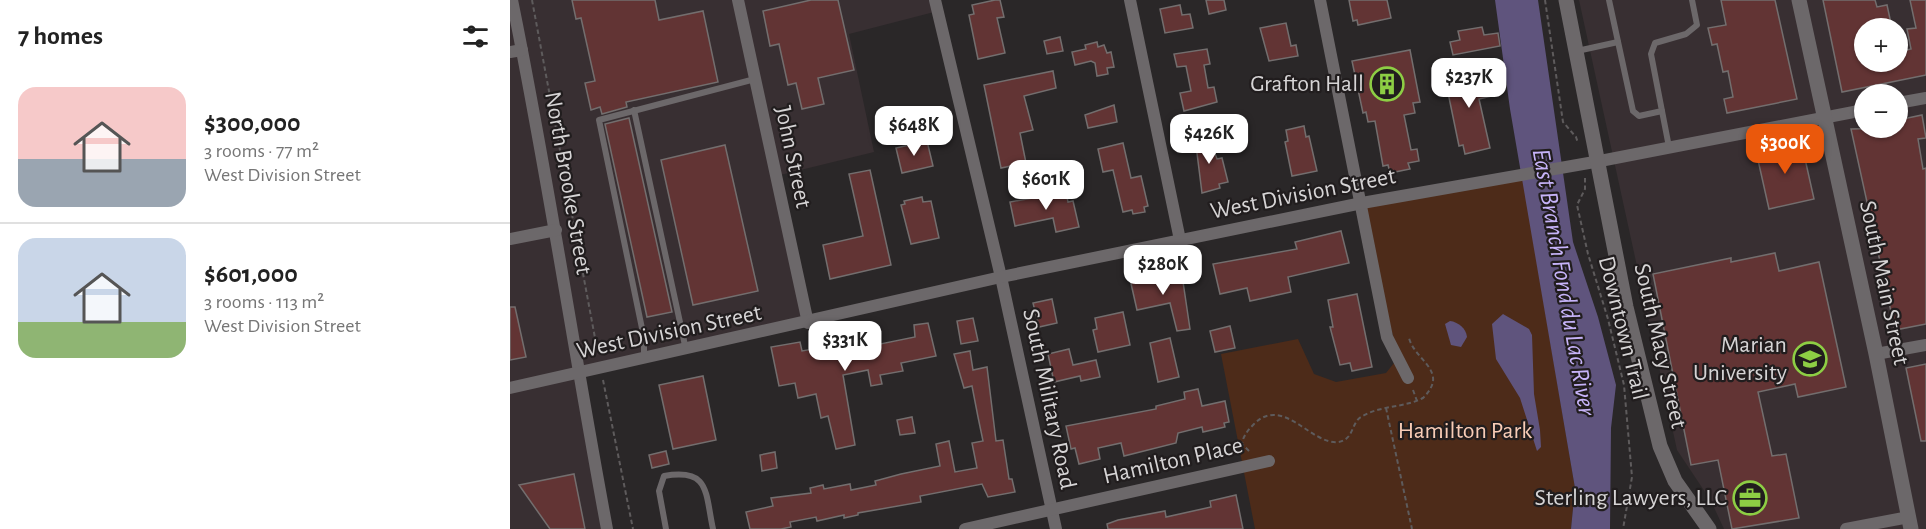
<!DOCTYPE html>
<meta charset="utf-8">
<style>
:root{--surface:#fff;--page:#f6f6f6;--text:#222;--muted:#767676;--line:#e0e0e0;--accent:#ea580c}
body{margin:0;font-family:"Alegreya Sans",sans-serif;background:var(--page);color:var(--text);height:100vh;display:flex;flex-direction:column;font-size:22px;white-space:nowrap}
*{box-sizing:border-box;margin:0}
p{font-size:20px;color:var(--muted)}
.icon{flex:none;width:33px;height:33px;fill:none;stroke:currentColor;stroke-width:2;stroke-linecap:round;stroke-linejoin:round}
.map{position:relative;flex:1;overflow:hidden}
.drawer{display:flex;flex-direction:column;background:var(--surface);width:510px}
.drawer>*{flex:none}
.controls{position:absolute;left:1344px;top:18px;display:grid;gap:12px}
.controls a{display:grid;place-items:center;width:54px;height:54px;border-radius:50%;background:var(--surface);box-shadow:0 2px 4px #0004;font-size:30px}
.price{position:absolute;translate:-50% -51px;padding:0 14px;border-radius:12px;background:#fff;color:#222;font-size:20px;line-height:39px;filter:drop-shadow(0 2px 3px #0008)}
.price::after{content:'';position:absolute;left:50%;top:36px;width:18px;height:14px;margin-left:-9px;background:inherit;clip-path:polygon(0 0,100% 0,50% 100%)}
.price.active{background:var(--accent);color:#fff}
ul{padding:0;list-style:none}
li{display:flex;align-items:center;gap:18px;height:150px;padding:0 18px}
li+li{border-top:2px solid var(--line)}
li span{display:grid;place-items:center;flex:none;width:168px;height:120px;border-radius:18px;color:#555}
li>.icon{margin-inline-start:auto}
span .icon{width:72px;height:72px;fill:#fffc;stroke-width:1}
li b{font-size:26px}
h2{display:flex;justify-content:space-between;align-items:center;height:72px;padding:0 18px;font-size:26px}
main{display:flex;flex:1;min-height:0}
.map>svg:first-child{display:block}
.built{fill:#382f32;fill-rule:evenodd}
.green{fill:#4d2b19}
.water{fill:#5f547d}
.building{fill:#623434;stroke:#736e6e;stroke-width:1.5}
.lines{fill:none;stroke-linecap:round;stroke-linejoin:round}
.path{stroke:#5e5b5c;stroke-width:2;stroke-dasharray:4.5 3;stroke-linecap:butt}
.lane{stroke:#6c686a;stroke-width:6}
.street{stroke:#6c686a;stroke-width:12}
.secondary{stroke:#6c686a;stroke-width:15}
.labels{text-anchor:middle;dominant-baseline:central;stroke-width:4.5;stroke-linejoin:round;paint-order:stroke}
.poi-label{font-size:24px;fill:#d6d4d5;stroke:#211d1e;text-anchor:end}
.street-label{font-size:24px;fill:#d6d4d5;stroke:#211d1e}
.park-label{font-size:24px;fill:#f8ccb6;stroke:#211d1e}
.water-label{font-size:26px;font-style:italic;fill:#c6b3f8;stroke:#211d1e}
</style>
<main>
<section class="drawer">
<h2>7 homes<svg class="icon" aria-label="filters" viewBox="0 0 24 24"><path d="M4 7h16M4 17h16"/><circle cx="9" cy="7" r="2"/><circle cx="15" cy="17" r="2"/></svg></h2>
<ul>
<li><span style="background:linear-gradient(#f6c9c9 60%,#9aa5b1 0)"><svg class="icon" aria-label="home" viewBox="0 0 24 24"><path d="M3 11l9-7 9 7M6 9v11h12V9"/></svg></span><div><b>$300,000</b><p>3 rooms · 77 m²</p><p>West Division Street</p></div></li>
<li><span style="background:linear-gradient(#c9d6e8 70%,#8fb573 0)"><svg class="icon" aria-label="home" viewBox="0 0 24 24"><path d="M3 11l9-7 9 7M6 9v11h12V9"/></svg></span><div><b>$601,000</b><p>3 rooms · 113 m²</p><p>West Division Street</p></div></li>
</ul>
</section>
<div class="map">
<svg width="1416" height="529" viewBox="0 0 1416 529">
<rect width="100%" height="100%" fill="#2a2728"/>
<g class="built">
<path d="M0 0H425L428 11 339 34 364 152 266 176 298 323 68 374 97 529H0Z"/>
<path d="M1069 0H1416V529H1214L1201 501 1167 450ZM1354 28H1388V62H1354ZM1354 94H1388V128H1354Z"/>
</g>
<path class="green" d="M1012 174 1065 488 1061 529H745L711 354 788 339 804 374 826 382 876 373 888 358 852 203Z"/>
<g class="water">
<path d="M985 0H1028L1063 242 1088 317 1106 385 1101 428 1100 529H1061L1065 488 1000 109Z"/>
<path d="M993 314 1019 329 1022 335 1024 394 1030 430 1031 447 1027 451 1010 398 986 359 982 324Z"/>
<path d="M940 321C948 322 956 328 957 337L951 347 941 345 935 324Z"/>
</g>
<g class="building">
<path d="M62 0H145L149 20 193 11 208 82 116 102 117 107 92 114 90 107 81 110 75 83 85 81 71 18 66 19Z"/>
<path d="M301 0H328L344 70 308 78 314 104 292 109 286 83 278 85 269 44 260 46 253 11Z"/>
<path d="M485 0H490L494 17 487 18 495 53 468 59 459 15 464 14 462 5Z"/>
<path d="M696 0H714L716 10 699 14Z"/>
<path d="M839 0H877L881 18 848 25 847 20 843 21Z"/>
<path d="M1211 0H1265L1287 99 1217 113 1214 99 1223 97 1218 71 1213 72 1207 44 1202 45 1198 28 1216 25Z"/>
<path d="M1313 0H1365L1367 7 1377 5 1382 28H1354V62H1388V52L1401 49 1397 29 1406 28 1400 0H1416V75L1332 92Z"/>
<path d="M670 5 672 15 680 14 683 28 655 33 650 9Z"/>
<path d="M776 23 781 46 786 45 788 56 759 61 750 28Z"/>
<path d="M972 27 974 35 988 33 990 46 943 55 940 42 950 40 948 31Z"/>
<path d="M550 37 553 51 537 54 534 41Z"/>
<path d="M587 42 588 47 594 45 597 53 601 52 604 67 597 68 598 74 587 76 585 63 581 61 565 65 562 52 576 49 575 45Z"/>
<path d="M697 49 700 64 694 65 698 88 704 87 707 102 674 111 670 93 681 91 676 66 667 67 664 54Z"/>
<path d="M900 50 910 102 903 103 905 113 894 115 901 150 907 149 909 161 898 163 900 169 880 173 878 165 873 166 865 121 858 122 856 112 853 113 842 61Z"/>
<path d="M976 69 982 96 969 99 980 148 955 154 953 145 949 146 935 78Z"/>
<path d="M543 71 546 88 514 96 523 130 510 133 516 163 491 168 474 85Z"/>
<path d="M604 105 607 122 578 128 575 115Z"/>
<path d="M1412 115 1416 138 1408 139 1413 169 1416 168V324L1385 330 1341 129 1388 128V120Z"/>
<path d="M119 118 162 312 137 317 95 124Z"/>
<path d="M794 126 796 137 799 136 807 171 782 176 775 142 778 141 776 130Z"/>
<path d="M698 134 707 159 712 158 718 182 709 184 710 188 692 193 685 137Z"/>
<path d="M417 141 423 166 392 173 386 148Z"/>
<path d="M1291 141 1304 199 1259 209 1246 151Z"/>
<path d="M613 143 621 178 631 176 638 206 634 207 635 212 623 214 622 210 613 212 603 170 593 172 588 149Z"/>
<path d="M215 145 248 291 183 305 151 160Z"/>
<path d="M360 170 381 265 320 279 313 245 353 236 339 174Z"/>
<path d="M556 192 558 202 563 201 569 227 546 232 543 218 505 226 500 202Z"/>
<path d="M412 197 413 202 421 201 429 238 401 244 391 205 395 204 394 201Z"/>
<path d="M831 231 839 263 778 277 781 292 740 301 737 288 710 294 703 264 787 249 785 242Z"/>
<path d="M1265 253 1269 271 1309 262 1336 387 1288 397 1285 384 1248 392 1262 456 1276 454 1289 518 1222 529 1208 460 1181 465 1143 274 1221 258V262Z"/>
<path d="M667 272 668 276 672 275 680 329 667 331 660 303 627 310 620 279Z"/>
<path d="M847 294 862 367 842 371 840 363 830 365 820 327H823L818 300Z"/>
<path d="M542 299 547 323 529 327 523 303Z"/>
<path d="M0 307H5L16 357 0 360Z"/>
<path d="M613 312 620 345 588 352 583 330 587 329 585 318Z"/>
<path d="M463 318 468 341 451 344 447 321Z"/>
<path d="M418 323 426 356 391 363 393 371 370 375 372 384 361 386 358 370 333 375 345 445 326 449 318 416 311 418 306 394 288 398 285 383 269 386 261 347 290 342 292 351 349 341 351 348 405 337 404 325Z"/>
<path d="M720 326 725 348 705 352 700 331Z"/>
<path d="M660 338 669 377 648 382 640 343Z"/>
<path d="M559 349 563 365 586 360 590 377 571 381 570 376 544 382 538 354Z"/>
<path d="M460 351 463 370 477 367 486 441 493 440 499 479H502L505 492 478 497 472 484 410 496 411 502 348 513V515L334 518V515L307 521 306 517 280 522 281 527 271 529H240L236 512 263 506 261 498 301 493 300 488 313 485 314 489 340 484 341 490 366 485 365 481 391 474 430 466 426 444 439 441 445 472 467 468 462 443 473 441 468 417 462 386 454 388 444 354Z"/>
<path d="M1416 364V441H1411L1396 368Z"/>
<path d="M193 376 206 440 163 449 149 385Z"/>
<path d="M688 389 692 406 715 401 719 422 714 423 715 427 693 432 692 427 668 433 666 443 614 456 611 443 588 448 590 459 569 464 565 448 561 449 556 426 646 409V406L675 399 674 392Z"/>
<path d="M402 417 405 433 390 435 387 420Z"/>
<path d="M156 451 159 464 142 468 139 455Z"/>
<path d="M265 452 267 468 252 471 250 455Z"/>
<path d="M64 474 75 529H40L9 485Z"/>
<path d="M726 495 733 529H598L597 524 608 520 655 511 656 517 701 507 700 501Z"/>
</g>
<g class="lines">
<g class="path">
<path d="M22 0 88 354"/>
<path d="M1035 0 1053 122 1066 137 1068 143"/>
<path d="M1075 178V189L1067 205 1078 254 1098 319 1114 385 1122 477 1113 529"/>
<path d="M93 380 123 529"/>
<path d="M903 390 907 401"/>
<path d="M876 408 902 529"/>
<path d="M739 451 732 444C733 436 738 430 744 424 773 395 801 445 828 442 844 440 841 423 851 417 870 405 894 408 913 398 940 371 905 361 899 338"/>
</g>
<g class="lane">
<path d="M1099 0 1123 111 1129 116 1152 111 1141 54 1145 43 1176 34 1187 25 1182 0"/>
<path d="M1067 51 1108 42"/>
<path d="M124 110 176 350"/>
<path d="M1152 111 1159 147"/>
<path d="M134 359V338L89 120 245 79"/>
<path d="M156 529 149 491 154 476C200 468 195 492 203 529"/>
</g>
<g class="street">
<path d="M2 0C38 176 64 353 97 529"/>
<path d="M228 0 298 323"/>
<path d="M425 0 491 277 546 529"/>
<path d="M620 0 670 240"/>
<path d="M810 0 877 337 898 378"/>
<path d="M0 52 12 50"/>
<path d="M1388 103 1416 98"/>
<path d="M0 239 46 230"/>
<path d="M1366 354 1416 345"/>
<path d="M0 388 491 277 852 203 1090 161 1354 110"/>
<path d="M455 529 759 461"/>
<path d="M1336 529 1399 517"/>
</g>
<g class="secondary">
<path d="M1056 0 1116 307 1150 446 1165 481 1199 529"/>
<path d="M1289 0 1366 354 1401 529"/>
</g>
</g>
<defs>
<symbol id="building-ring" viewBox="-11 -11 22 22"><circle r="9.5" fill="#211d1e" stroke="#8dce44" stroke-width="1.5"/><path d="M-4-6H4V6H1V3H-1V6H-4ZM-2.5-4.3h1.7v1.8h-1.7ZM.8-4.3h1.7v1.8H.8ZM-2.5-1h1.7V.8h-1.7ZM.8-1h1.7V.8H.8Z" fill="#8dce44"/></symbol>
<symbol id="university-ring" viewBox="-11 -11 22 22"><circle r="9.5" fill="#211d1e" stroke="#8dce44" stroke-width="1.5"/><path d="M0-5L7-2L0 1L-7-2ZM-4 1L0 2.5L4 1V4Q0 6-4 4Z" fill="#8dce44"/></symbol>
<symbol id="office-ring" viewBox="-11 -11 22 22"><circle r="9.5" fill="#211d1e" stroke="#8dce44" stroke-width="1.5"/><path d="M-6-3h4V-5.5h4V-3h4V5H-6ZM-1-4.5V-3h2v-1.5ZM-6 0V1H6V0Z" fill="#8dce44"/></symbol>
</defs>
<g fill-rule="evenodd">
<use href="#building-ring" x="858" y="65" width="38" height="38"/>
<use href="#university-ring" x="1281" y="340" width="38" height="38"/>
<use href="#office-ring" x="1221" y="479" width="38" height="38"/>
</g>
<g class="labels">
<g class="poi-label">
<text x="854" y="84">Grafton Hall</text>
<text x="1277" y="345">Marian<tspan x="1277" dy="28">University</tspan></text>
<text x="1217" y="498">Sterling Lawyers, LLC</text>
</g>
<g class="street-label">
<text transform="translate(283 157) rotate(78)">John Street</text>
<text transform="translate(58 183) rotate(80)">North Brooke Street</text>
<text transform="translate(793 194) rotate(-11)">West Division Street</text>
<text transform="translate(1374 283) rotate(78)">South Main Street</text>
<text transform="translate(1113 328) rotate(76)">Downtown Trail</text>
<text transform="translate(159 332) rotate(-12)">West Division Street</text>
<text transform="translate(1150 346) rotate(77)">South Macy Street</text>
<text transform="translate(539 399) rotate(78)">South Military Road</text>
<text transform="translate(663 461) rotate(-13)">Hamilton Place</text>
</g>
<g class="park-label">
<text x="955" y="431">Hamilton Park</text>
</g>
<g class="water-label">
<text transform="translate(1054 282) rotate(80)">East Branch Fond du Lac River</text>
</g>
</g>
</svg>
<div class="controls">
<a>+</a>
<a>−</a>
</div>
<b class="price" style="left:959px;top:109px">$237K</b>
<b class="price" style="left:404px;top:157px">$648K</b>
<b class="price" style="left:699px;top:165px">$426K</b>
<b class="price active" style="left:1275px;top:175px">$300K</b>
<b class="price" style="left:536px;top:211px">$601K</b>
<b class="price" style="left:653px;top:296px">$280K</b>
<b class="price" style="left:335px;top:372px">$331K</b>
</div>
</main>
